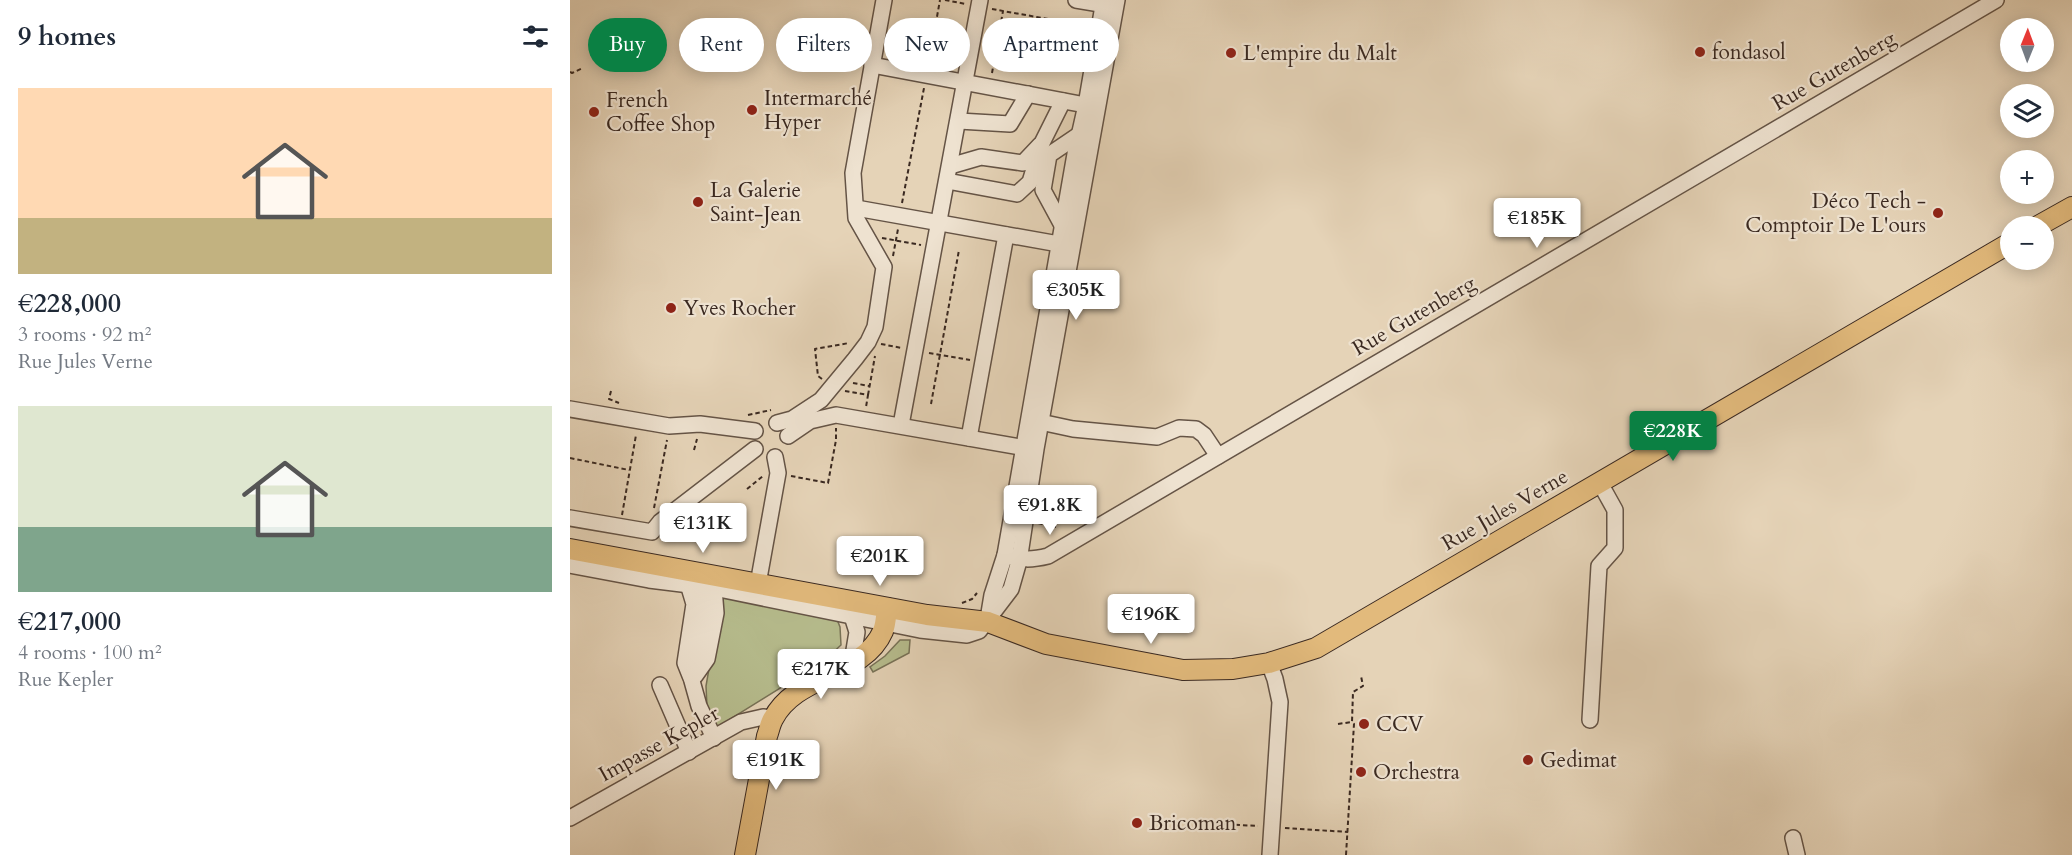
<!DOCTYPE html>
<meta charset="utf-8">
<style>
:root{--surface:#fff;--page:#f6f6f7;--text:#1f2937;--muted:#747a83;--accent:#0b8043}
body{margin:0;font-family:Cardo,serif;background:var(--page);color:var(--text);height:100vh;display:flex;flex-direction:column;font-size:22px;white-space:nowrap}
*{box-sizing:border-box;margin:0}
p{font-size:20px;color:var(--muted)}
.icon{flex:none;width:33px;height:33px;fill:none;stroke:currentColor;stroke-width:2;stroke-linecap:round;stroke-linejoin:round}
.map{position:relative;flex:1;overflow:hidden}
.sheet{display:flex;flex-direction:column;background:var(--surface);width:570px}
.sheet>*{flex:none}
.banner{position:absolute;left:18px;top:18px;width:570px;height:54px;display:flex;gap:12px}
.needle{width:39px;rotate:1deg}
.fabs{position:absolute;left:1430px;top:18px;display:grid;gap:12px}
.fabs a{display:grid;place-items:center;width:54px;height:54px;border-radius:50%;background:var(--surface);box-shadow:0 3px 15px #0003;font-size:30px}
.price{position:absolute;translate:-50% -51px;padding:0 14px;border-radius:6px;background:#fff;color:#222;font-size:20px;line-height:39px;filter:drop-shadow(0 2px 3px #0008)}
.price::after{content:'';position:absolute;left:50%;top:36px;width:18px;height:14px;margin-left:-9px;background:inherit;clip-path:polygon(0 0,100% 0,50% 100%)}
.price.current{background:var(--accent);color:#fff}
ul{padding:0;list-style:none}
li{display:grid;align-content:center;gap:12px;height:318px;padding:0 18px}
li span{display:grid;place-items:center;height:186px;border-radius:0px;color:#555}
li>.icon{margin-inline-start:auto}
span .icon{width:108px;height:108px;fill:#fffc;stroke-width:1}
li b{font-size:26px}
h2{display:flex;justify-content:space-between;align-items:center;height:72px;padding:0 18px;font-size:26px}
.tag{padding:0 21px;border-radius:27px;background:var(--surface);box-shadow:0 3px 15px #0003;font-size:21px;line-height:54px}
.tag.current{background:var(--accent);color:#fff}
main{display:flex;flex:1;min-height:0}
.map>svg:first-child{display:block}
.green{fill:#b6bc8d;stroke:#787257;stroke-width:1.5}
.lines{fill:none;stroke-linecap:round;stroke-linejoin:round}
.minor-casing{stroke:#655446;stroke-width:18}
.major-casing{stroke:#3a2921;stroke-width:22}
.path{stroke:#3a2921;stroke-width:2;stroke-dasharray:4.5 3;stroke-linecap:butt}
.minor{stroke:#eee2d0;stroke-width:15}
.major{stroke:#e2ba7c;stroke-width:20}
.poi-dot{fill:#8f2418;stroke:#eee2d0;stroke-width:2}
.labels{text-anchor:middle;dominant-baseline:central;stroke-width:4.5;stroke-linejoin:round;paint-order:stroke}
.poi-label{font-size:21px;fill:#3a2921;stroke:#eee2d0;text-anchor:start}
.street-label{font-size:21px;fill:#3a2921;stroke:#eee2d0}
</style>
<main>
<section class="sheet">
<h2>9 homes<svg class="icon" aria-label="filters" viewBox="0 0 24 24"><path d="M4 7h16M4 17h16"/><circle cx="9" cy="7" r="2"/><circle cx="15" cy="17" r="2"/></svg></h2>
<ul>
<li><span style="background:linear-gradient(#ffd9b3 70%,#c2b280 0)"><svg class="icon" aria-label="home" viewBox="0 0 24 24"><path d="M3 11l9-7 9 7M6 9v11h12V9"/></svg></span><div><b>€228,000</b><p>3 rooms · 92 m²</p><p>Rue Jules Verne</p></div></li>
<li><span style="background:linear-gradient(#dfe7d0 65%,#7fa58c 0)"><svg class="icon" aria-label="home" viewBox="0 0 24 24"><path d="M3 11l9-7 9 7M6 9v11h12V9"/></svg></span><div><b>€217,000</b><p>4 rooms · 100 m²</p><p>Rue Kepler</p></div></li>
</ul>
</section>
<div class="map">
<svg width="1502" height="855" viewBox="0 0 1502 855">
<rect width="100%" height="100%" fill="#e5d3b7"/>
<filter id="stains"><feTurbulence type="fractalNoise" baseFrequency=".00333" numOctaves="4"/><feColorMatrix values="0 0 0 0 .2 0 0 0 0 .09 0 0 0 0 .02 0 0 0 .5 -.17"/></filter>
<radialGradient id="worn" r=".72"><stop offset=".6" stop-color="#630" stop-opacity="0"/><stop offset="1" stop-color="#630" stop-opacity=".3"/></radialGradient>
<g class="green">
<path d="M154 596 266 617 270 627 271 645 254 661 146 728 137 707 136 686 151 599Z"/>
<path d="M330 640H340L339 653 303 672 300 667 315 656Z"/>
</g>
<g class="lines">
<defs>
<g id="minor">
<path d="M506 0 542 6"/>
<path d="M302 65 526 107"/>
<path d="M389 121 440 124 458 94"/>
<path d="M380 166 411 157 453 163 470 145"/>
<path d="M377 181 447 194 460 182 472 143 493 101"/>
<path d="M286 208 500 246"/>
<path d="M493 227 473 190 479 155 510 134"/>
<path d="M0 409 99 426 130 424 185 431"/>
<path d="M461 420 503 429 587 437 609 428 626 429 634 435 648 456"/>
<path d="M207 423 222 419 251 400 285 359 298 342 305 327 314 267 286 218 283 173 314 0"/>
<path d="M331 425 410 0"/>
<path d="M218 436 240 421 266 415 461 449"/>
<path d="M399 438 436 235"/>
<path d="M0 518 82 532 90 522 185 449"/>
<path d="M435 555C451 560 462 560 478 556L1426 0"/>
<path d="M0 565 79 580 144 588 350 630 397 635 409 631 441 589 449 561 466 449 547 0"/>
<path d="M118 584 124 604 115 663 121 678"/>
<path d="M188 584 208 473 205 457"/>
<path d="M132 586 135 604 122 681 129 706 144 738"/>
<path d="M282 616 287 632 282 662"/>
<path d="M418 619 422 595 435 555 505 154 516 105 534 0"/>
<path d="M699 663 705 679 710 702 700 855"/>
<path d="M125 676 137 659 146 613 144 588"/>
<path d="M90 685 119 752"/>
<path d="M1020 720 1029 566 1045 548V510L1030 483"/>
<path d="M0 818 171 722 193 717 203 718"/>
<path d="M1223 838 1227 855"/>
</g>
<g id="major">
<path d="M1468 226 1502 207"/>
<path d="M0 549 357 615 418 622 476 644 613 670 663 669 699 663 746 648 1440 243"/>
<path d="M175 855 197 736C199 731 200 724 203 719 226 674 293 677 313 631 316 624 316 615 317 608"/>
</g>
</defs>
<use href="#minor" class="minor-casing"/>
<use href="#major" class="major-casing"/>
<g class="path">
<path d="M375 0 396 4"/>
<path d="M422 9 517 26"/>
<path d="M359 61 370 0"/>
<path d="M0 72 2 73 13 68"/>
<path d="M422 73 433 11"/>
<path d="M332 203 354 88"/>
<path d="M312 238 351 245"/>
<path d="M323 256 328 229"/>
<path d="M311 344 332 348"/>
<path d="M359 353 400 360"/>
<path d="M252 379 248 376 245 349 279 343"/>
<path d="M283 383 299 386"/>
<path d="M41 391 39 399 49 403"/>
<path d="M275 391 298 395 296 407"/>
<path d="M298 395 305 356"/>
<path d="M361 404 389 250"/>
<path d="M178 415 201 410"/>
<path d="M124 450 127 439"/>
<path d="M0 458 59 470"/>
<path d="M221 476 258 483 266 440V428"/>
<path d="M177 489 193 476"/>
<path d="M84 508 97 440"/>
<path d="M52 515 66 435"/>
<path d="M468 523 486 527"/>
<path d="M392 603 402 599 407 593"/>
<path d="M768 724 782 722 783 692 793 686 791 676"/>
<path d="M628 823 688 826"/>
<path d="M715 828 778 832"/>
<path d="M776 855 784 724 782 722"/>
</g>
<use href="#minor" class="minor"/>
<use href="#major" class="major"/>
</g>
<g class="poi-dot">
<circle cx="1130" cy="52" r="6"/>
<circle cx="661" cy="53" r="6"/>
<circle cx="182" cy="110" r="6"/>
<circle cx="24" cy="112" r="6"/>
<circle cx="128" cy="202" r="6"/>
<circle cx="1368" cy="213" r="6"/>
<circle cx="101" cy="308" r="6"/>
<circle cx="794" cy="724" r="6"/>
<circle cx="958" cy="760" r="6"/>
<circle cx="791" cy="772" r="6"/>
<circle cx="567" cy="823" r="6"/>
</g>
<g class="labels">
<g class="poi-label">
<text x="1142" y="52">fondasol</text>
<text x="673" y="53">L'empire du Malt</text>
<text x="194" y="98">Intermarché<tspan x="194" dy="24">Hyper</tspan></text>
<text x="36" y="100">French<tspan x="36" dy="24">Coffee Shop</tspan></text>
<text x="140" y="190">La Galerie<tspan x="140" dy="24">Saint-Jean</tspan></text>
<text x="1356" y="201" text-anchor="end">Déco Tech -<tspan x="1356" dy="24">Comptoir De L'ours</tspan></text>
<text x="113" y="308">Yves Rocher</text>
<text x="806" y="724">CCV</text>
<text x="970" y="760">Gedimat</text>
<text x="803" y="772">Orchestra</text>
<text x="579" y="823">Bricoman</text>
</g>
<g class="street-label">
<text transform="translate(1264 71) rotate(-30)">Rue Gutenberg</text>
<text transform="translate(844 316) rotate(-30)">Rue Gutenberg</text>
<text transform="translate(935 510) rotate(-30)">Rue Jules Verne</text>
<text transform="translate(89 744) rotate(-29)">Impasse Kepler</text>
</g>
</g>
<rect width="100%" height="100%" filter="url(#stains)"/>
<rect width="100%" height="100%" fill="url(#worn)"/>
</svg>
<div class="fabs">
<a><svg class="needle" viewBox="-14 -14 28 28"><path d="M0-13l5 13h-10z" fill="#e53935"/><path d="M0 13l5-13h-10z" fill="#747a83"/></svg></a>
<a><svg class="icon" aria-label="layers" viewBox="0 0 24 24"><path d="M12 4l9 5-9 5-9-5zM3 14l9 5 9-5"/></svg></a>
<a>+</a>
<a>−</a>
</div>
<b class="price" style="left:967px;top:249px">€185K</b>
<b class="price" style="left:506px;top:321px">€305K</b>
<b class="price current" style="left:1103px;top:462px">€228K</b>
<b class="price" style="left:480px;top:536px">€91.8K</b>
<b class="price" style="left:133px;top:554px">€131K</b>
<b class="price" style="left:310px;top:587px">€201K</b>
<b class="price" style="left:581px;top:645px">€196K</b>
<b class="price" style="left:251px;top:700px">€217K</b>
<b class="price" style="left:206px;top:791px">€191K</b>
<div class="banner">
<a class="tag current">Buy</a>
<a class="tag">Rent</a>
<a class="tag">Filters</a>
<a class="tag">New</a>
<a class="tag">Apartment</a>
</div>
</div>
</main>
